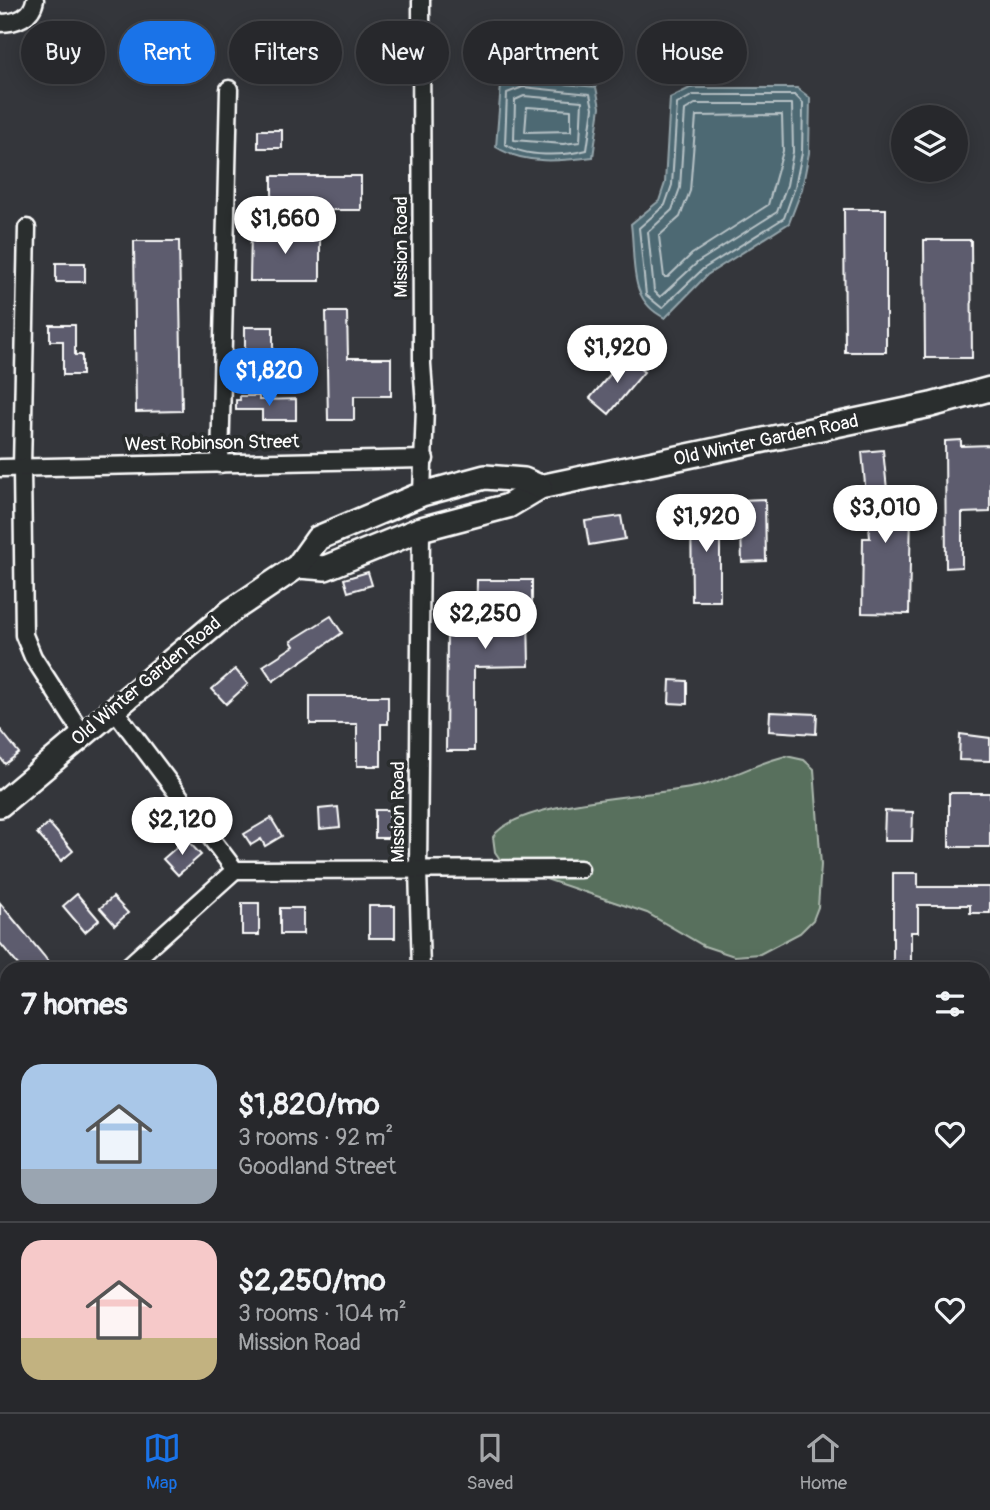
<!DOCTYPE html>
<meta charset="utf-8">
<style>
:root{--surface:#27282c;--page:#2f3034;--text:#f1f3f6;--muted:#a4a6a9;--line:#434448;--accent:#1a73e8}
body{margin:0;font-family:Pangolin,sans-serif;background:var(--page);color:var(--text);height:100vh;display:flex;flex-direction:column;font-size:26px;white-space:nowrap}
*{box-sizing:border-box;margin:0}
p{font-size:23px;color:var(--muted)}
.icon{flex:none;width:38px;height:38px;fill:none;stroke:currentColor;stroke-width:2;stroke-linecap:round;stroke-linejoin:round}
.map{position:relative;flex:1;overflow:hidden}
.sheet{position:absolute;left:0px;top:962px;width:990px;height:450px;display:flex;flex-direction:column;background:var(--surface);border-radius:21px 21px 0 0;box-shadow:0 4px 18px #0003,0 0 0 2px var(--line)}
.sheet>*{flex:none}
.banner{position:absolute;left:21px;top:21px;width:948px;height:63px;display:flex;gap:14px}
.fabs{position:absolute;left:891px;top:105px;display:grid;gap:14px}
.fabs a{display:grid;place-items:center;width:77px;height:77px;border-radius:50%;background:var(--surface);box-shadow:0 4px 18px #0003,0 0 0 2px var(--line);font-size:35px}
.price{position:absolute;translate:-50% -60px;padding:0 16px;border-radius:24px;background:#fff;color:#222;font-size:23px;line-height:46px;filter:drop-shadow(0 2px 4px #0008)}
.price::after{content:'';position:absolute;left:50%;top:42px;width:21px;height:16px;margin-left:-10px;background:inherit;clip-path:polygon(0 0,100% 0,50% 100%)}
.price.current{background:var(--accent);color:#fff}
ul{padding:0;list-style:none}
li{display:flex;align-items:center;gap:21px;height:175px;padding:0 21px}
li+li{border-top:2px solid var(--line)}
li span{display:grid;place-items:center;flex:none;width:196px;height:140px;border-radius:21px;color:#555}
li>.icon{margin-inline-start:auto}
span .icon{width:84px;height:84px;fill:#fffc;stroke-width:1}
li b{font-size:30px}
h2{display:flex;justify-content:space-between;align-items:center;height:84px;padding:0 21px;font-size:30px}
.chip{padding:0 24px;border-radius:32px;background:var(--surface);box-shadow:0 4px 18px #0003,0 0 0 2px var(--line);font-size:24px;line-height:63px}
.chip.current{background:var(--accent);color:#fff}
.tab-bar{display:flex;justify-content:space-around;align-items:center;height:98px;border-top:2px solid var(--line);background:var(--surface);font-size:19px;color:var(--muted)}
.tab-bar a{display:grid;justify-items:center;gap:4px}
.tab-bar .current{color:var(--accent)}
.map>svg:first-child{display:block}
.green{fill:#58705d;stroke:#acb8ae;stroke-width:2}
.water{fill:#4e6973;stroke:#95a5ab;stroke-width:2}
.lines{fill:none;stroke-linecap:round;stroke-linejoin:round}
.shore{stroke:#b8c3c7;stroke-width:2}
.building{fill:#5d5c6e;stroke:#fff;stroke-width:2}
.minor-casing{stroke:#fff;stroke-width:21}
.secondary-casing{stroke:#fff;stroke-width:28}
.minor{stroke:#2a2d2e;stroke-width:16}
.secondary{stroke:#2a2d2e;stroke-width:23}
.labels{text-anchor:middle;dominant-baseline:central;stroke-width:7;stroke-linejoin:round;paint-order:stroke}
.street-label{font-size:19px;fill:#fff;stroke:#2a2d2e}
</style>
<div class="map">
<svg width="990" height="1412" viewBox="0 0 990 1412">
<rect width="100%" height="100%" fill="#34363b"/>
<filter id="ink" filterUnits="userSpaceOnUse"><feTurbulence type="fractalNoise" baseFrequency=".0143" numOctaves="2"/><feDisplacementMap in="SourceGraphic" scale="14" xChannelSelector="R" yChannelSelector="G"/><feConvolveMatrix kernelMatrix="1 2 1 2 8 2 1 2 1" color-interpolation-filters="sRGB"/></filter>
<g filter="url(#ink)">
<g class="green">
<path d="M786 756 804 760 814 769 821 865 818 907 813 920 800 933 760 954 734 956 704 946 647 913 504 865 495 852 493 837C515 801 652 796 696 787 727 781 755 763 786 756Z"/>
<path d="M510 1405H662L660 1412H509Z"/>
</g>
<g class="water">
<path d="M521 80 596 87 600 107 593 157C561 161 525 165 496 147L501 85Z"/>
<path d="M690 88H797L810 98 809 153 802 189 789 223 707 275 665 318C627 300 636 261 631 224L659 201 665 183 670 98Z"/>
</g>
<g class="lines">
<g class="shore">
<path d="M523 87 590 94 593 108 587 150C564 156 525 158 505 144L507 93Z"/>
<path d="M693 95H795L803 103 802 153 795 187 784 218 703 269 662 308 646 295 639 228 665 205 672 185 677 104Z"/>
<path d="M524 96 582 101 580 142 563 144 514 140 515 100Z"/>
<path d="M695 104H792L793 152 787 185 777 212 698 262 660 297 654 291 648 232 672 210 680 188 685 110Z"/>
<path d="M527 107 571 110V131L525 132Z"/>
<path d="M782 115 783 151 768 205 692 254 668 277H664L659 236 680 217 690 191 696 116Z"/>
</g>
</g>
<g class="building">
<rect x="258" y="130" width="24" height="18"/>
<rect x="272" y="176" width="89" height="34"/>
<path d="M844 209H886V352H845Z"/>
<path d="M251 231 320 232V281H250Z"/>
<path d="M924 240H971L972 358H925Z"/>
<path d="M134 241H179L182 411 136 412Z"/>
<rect x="56" y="263" width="29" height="19"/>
<path d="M326 312H347L348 358H391V396H354V420H328Z"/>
<path d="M50 325H75V355H82V375H63V341H50Z"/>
<rect x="245" y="327" width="28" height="38"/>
<path d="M625 357 644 372 609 414 590 398Z"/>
<path d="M240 396H259V400L296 399V420H262V410H236V400H240Z"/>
<path d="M961 440V446L990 445V512L962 513V567L946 568 945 441Z"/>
<path d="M883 450 889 509 911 510 909 614 862 613 863 538H870L862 452Z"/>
<path d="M765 499 766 561 742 562 740 500Z"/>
<path d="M720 508V601H692L691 509Z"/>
<path d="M621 516 625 539 589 545 585 521Z"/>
<path d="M368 572 372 585 348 592 344 579Z"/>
<path d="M477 580H532V615H528L529 666 474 667V751H446L447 631H476Z"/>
<path d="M331 616 342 633 273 681 263 666 294 646 291 641Z"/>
<path d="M235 669 248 684 226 704 212 689Z"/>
<path d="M670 680 687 681V704L669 703Z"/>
<path d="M310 696H388V724H381V766H357V724H310Z"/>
<path d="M770 712 817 714 816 734 769 731Z"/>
<path d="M0 729 19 753 5 764 0 757Z"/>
<path d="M960 734 990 738V761L959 760Z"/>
<rect x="949" y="793" width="41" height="54"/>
<path d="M338 807 340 827 320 829 319 809Z"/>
<rect x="375" y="810" width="14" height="28"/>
<path d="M885 811 913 812 912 841H884Z"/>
<path d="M271 818 282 836 265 846 261 839 251 845 244 834Z"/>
<path d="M49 823 73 851 61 861 37 833Z"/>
<path d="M186 839 201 855 178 875 163 859Z"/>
<path d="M893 873H918V887H990V913H970V905H918V932H911V970H893Z"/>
<path d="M77 894 99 920 85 932 63 906Z"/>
<path d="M113 897 128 913 115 925 100 908Z"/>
<path d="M0 903 44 956 54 970H22L0 943Z"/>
<rect x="242" y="903" width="17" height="32"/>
<rect x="369" y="906" width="26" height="32"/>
<rect x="280" y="908" width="23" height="26"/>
</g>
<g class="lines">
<defs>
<g id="minor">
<path d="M421 0 422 364 425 406 422 494"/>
<path d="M0 23C16 23 32 17 35 0"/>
<path d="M27 228 22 467 24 635 33 657 82 733"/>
<path d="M220 464 229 89"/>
<path d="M0 468 425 459"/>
<path d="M421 529 418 870 421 970"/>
<path d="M113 708 235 870"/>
<path d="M235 870 580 869"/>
<path d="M124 970 235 870"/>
<path d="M984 1071H990"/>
<path d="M0 1083H7"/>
<path d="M426 1405V1412"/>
<path d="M823 1405V1412"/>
<path d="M6 1412 7 1265"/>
</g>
<g id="secondary">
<path d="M298 566 325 568 421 529 508 506 540 487 931 405 990 389"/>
<path d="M0 805 231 611 298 566 318 538 422 494 485 477 524 480 540 487"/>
</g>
</defs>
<use href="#minor" class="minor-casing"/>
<use href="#secondary" class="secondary-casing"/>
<use href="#minor" class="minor"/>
<use href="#secondary" class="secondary"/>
</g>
</g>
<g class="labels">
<g class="street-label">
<text transform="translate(401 247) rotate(-90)">Mission Road</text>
<text transform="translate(766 440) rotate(-12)">Old Winter Garden Road</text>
<text transform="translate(212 443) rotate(-1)">West Robinson Street</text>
<text transform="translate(146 681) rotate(-40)">Old Winter Garden Road</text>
<text transform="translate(398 812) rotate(-90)">Mission Road</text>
</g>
</g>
</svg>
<div class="fabs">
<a><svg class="icon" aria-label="layers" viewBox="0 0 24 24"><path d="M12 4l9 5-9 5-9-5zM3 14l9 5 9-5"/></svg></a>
</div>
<b class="price" style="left:285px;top:256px">$1,660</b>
<b class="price" style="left:617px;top:385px">$1,920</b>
<b class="price current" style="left:269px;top:408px">$1,820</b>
<b class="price" style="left:885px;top:545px">$3,010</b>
<b class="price" style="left:706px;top:554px">$1,920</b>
<b class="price" style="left:485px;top:651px">$2,250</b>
<b class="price" style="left:182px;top:857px">$2,120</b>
<div class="banner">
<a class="chip">Buy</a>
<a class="chip current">Rent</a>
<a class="chip">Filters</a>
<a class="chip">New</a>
<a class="chip">Apartment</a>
<a class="chip">House</a>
</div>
<section class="sheet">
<h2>7 homes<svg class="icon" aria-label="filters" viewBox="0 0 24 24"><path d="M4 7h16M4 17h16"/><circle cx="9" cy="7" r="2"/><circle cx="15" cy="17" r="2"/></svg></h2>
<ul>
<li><span style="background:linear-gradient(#a9c7e8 75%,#9aa5b1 0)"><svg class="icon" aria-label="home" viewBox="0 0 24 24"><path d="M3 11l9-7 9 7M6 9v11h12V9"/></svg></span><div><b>$1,820/mo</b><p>3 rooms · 92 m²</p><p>Goodland Street</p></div><svg class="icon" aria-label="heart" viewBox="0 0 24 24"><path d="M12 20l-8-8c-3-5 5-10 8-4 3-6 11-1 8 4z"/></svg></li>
<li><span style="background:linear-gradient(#f6c9c9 70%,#c2b280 0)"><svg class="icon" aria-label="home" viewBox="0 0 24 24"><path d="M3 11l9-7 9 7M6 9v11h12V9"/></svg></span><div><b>$2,250/mo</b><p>3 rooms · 104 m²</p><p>Mission Road</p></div><svg class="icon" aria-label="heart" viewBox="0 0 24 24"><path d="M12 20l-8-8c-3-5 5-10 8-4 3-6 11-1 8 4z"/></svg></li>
</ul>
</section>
</div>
<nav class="tab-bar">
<a class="current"><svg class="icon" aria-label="map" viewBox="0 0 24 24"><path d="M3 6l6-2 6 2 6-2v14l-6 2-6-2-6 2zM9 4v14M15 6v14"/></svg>Map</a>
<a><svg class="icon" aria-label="saved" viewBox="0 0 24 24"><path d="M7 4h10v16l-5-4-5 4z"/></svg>Saved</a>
<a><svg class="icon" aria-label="home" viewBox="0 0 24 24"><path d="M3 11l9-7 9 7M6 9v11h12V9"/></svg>Home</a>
</nav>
